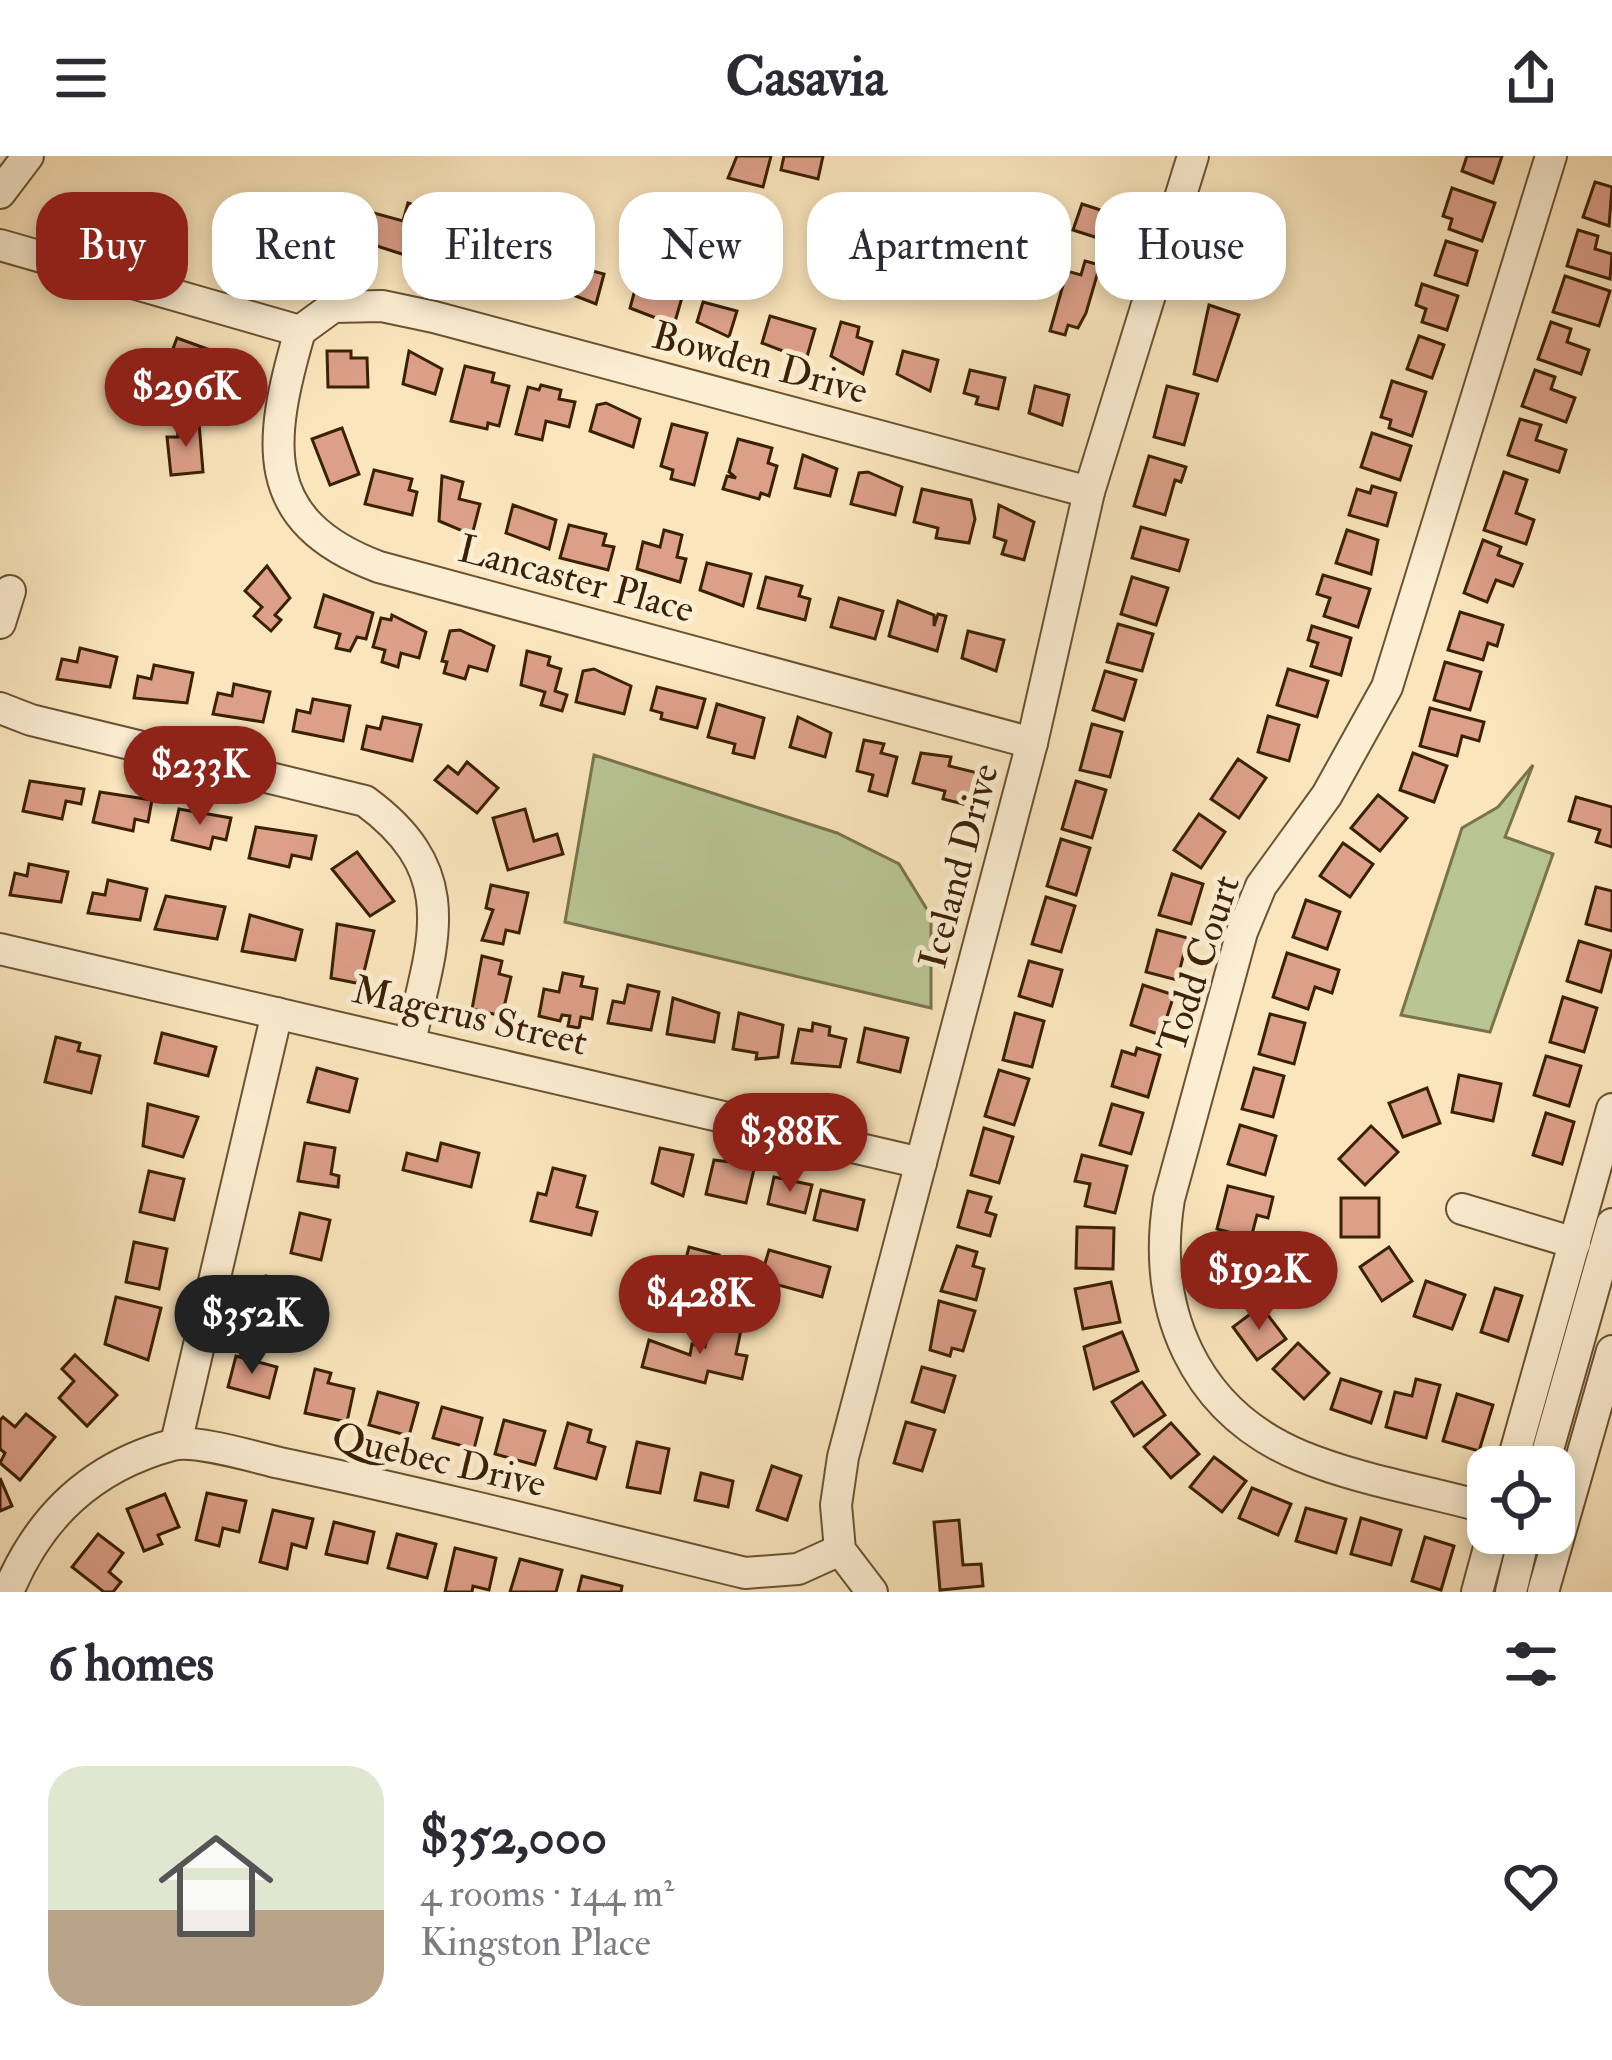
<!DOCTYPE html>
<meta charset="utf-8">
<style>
:root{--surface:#fff;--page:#f7f7f7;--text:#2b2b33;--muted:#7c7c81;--line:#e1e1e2;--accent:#8f2418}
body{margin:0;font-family:"IM FELL Double Pica",serif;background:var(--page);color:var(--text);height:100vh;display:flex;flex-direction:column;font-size:45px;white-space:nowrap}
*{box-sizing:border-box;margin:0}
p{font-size:39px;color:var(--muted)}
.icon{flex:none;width:66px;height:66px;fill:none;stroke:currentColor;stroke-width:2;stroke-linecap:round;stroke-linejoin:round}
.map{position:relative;height:1436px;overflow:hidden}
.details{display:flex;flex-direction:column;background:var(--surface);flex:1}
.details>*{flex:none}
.top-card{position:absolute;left:36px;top:36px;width:1542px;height:108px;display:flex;gap:24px}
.fabs{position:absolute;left:1467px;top:1290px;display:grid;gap:24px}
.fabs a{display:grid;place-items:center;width:108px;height:108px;border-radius:24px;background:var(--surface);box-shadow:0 6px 18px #0003;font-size:60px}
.price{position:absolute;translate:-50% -102px;padding:0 27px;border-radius:42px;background:var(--accent);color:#fff;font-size:39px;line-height:78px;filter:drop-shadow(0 3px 6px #0008)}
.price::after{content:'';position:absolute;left:50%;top:72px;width:36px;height:27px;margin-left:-18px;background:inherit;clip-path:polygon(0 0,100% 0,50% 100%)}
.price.on{background:#222;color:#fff}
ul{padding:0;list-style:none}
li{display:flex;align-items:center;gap:36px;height:300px;padding:0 48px}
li+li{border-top:3px solid var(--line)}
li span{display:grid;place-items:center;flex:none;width:336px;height:240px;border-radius:36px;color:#555}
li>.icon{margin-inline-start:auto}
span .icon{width:144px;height:144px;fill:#fffc;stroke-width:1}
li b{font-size:51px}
h2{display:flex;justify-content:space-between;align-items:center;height:144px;padding:0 48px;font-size:51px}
.tag{padding:0 42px;border-radius:36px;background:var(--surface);box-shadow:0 6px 18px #0003;font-size:42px;line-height:108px}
.tag.on{background:var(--accent);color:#fff}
header{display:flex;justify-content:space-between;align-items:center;height:156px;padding:0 48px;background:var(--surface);font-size:54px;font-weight:700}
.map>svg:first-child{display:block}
.green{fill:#b9c694;stroke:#7a744c;stroke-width:3}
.building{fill:#dc9f88;stroke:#3b2104;stroke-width:3}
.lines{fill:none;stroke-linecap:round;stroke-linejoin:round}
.minor-casing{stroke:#6b5232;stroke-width:34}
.minor{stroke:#fceed3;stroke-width:30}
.labels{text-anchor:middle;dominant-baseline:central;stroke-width:10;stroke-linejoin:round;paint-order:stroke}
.street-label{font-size:39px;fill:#3b2104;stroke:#fceed3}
</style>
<header><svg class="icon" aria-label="menu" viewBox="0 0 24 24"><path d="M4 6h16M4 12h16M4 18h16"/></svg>Casavia<svg class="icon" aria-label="share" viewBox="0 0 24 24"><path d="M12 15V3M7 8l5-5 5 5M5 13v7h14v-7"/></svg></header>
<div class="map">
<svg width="1612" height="1436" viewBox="0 0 1612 1436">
<rect width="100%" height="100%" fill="#fae5bc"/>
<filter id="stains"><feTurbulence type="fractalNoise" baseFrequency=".00167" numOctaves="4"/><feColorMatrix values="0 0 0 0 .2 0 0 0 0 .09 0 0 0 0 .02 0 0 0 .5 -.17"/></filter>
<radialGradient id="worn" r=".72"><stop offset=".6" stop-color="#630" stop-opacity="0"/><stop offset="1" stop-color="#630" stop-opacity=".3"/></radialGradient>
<g class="green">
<path d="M594 599 837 677 899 708 931 760V852L565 766Z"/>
<path d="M1533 609 1505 681 1553 698 1490 876 1401 859 1462 672 1498 651Z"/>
</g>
<g class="building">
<path d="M737 0H771L763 31 728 22Z"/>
<path d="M784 0H823L818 23 781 14Z"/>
<path d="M1467 0H1502L1493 27 1462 15Z"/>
<path d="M1595 26 1612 31 1609 70 1583 61Z"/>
<path d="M1452 32 1495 47 1482 85 1449 73 1452 63 1443 60Z"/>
<path d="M408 47 421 51 408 100 355 83 363 54 403 65Z"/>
<path d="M1082 48 1110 57 1101 83 1073 74Z"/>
<path d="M320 49 322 60 334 57 340 84 293 95 287 68 305 64 302 52Z"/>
<path d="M1228 67 1268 68 1267 104 1227 102Z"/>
<path d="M1578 74 1598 80 1595 93 1612 98 1610 123 1567 110Z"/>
<path d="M437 79 473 89 465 119 429 110Z"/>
<path d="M1446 85 1477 95 1467 129 1435 119Z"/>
<path d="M504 92 537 101 532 132 497 118Z"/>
<path d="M1085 105 1100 109 1086 157 1078 172 1068 169 1065 179 1050 175 1067 115 1081 119Z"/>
<path d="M570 109 604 118 596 148 563 135Z"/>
<path d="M640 115 659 120 656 130 683 138 674 169 630 152Z"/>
<path d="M1565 120 1610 135 1599 170 1553 156Z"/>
<path d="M1422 128 1458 140 1447 174 1422 166 1426 153 1416 149Z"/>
<path d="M703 146 737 155 729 181 697 166Z"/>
<path d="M1209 149 1239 159 1217 225 1194 218Z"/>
<path d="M770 160 815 173 806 204 762 187Z"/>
<path d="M841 166 859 171 857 181 872 186 863 218 831 200Z"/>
<path d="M1551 166 1571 173 1567 186 1589 194 1581 218 1538 203Z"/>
<path d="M1419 180 1444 189 1432 222 1407 213Z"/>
<path d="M177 182 210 194 207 202 222 208 213 232 165 214Z"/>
<path d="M327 195H351V202H367L368 231H328Z"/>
<path d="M409 195 442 213 435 238 403 228Z"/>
<path d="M903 195 938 204 930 235 897 218Z"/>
<path d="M465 210 494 217 492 226 509 230 499 270 488 267 487 273 451 265Z"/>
<path d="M970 214 1005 222 998 253 976 248 978 241 964 237Z"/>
<path d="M1535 214 1555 221 1551 233 1575 242 1566 266 1522 250Z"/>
<path d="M1392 225 1426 236 1412 280 1389 272 1391 264 1381 261Z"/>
<path d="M541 229 561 234 559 243 575 246 569 271 546 265 542 284 516 278 528 231 539 234Z"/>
<path d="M1035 230 1069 239 1062 269 1029 257Z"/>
<path d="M1167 230 1198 238 1184 289 1154 281Z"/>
<path d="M606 247 640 263 633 291 590 275 597 249Z"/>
<path d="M1520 263 1541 269 1536 284 1566 294 1559 316 1508 299Z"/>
<path d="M199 267 203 316 171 319 167 281H178L177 269Z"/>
<path d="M672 268 707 277 694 329 671 323 673 314 661 310Z"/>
<path d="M342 272 359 318 330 329 312 283Z"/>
<path d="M1372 277 1411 290 1400 324 1361 311Z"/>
<path d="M738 283 772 292 768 307 777 310 769 340 761 337 759 343 723 333 727 320 736 322 729 316Z"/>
<path d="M803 299 837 313 830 340 795 332Z"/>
<path d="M1149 300 1186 311 1181 326 1175 324 1165 359 1134 350Z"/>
<path d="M374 314 412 323 409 334 417 336 412 359 365 348Z"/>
<path d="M868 316 902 331 895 359 851 348 859 317Z"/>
<path d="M1504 316 1527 324 1516 357 1534 364 1526 388 1484 374Z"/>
<path d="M442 320 463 326 459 343 480 348 472 379 439 365Z"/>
<path d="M1372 330 1396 337 1387 370 1349 359 1357 333 1370 337Z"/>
<path d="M922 333 971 344 975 363 969 387 936 382 938 372 914 366Z"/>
<path d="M513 349 556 364 549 393 506 377Z"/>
<path d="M999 349 1034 366 1024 404 1002 398 1006 385 994 381Z"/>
<path d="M569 369 606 378 603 389 614 391 608 414 560 402Z"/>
<path d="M1141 371 1188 384 1179 415 1132 402Z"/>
<path d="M664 374 682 379 677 401 686 403 680 426 637 413 643 386 660 391Z"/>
<path d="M1347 374 1378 384 1371 418 1336 407Z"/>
<path d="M1483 384 1501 391 1498 399 1522 408 1513 430 1496 424 1487 446 1464 437Z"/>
<path d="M707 407 751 418 743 450 700 434Z"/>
<path d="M267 410 290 442 275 459 281 464 271 475 254 460 262 451 245 435Z"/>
<path d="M1323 419 1370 433 1358 471 1324 460 1330 442 1317 438Z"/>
<path d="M766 421 802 430 799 440 810 443 805 464 758 452Z"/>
<path d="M1132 421 1168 432 1156 469 1121 458Z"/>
<path d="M324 439 373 457 366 483 357 481 350 495 336 492 340 478 315 471Z"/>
<path d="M839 442 883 455 875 483 831 471Z"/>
<path d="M898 445 934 459V470L938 458 946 460 937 495 889 480Z"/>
<path d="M1460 456 1503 469 1497 490 1488 487 1483 504 1448 494Z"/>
<path d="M392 459 426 476 419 502 401 497 398 511 382 506 385 494 373 491 381 462 391 464Z"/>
<path d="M1118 468 1153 478 1142 515 1107 506Z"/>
<path d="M1312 470 1351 482 1341 519 1311 510 1318 487 1308 484Z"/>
<path d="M460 474 494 490 487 515 469 510 465 523 444 517 447 506 442 505 450 475Z"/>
<path d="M968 475 1004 484 996 515 962 502Z"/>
<path d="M80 492 117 501 110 531 57 523 62 503 77 506Z"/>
<path d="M527 495 550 501 548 509 561 513 555 535 567 539 562 555 541 549 545 536 521 529Z"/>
<path d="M1445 506 1481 516 1470 554 1434 544Z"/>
<path d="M154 509 193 517 187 547 134 542 138 520 151 523Z"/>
<path d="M594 513 631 530 624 558 576 546 583 515Z"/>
<path d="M1288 513 1328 525 1317 561 1277 549Z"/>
<path d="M1105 515 1136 524 1124 564 1093 554Z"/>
<path d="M234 528 270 536 263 566 213 558 218 537 232 540Z"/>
<path d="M657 531 705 543 697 572 661 563 662 557 651 554Z"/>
<path d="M313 543 350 550 343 585 293 575 297 554 310 557Z"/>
<path d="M717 548 764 562 754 602 733 597 735 588 708 581Z"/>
<path d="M1430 552 1484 566 1479 585 1462 580 1457 600 1420 590Z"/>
<path d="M1268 560 1299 569 1289 605 1258 596Z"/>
<path d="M383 561 421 569 412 605 362 593 367 570 380 573Z"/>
<path d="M798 561 831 577 825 601 790 591Z"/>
<path d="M1092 568 1122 576 1110 621 1080 614Z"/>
<path d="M864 584 884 588 881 597 897 601 887 640 869 635 873 619 857 615Z"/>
<path d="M921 597 951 601 949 610 978 617 972 641 966 640 963 648 943 643 945 635 913 627Z"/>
<path d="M1413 597 1447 610 1434 646 1400 634Z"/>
<path d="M1238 603 1266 622 1239 662 1211 643Z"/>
<path d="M467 606 498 632 477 657 435 624 448 610 458 618Z"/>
<path d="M30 625 84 633 81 648 66 645 62 663 23 655Z"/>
<path d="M1076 625 1106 634 1092 682 1062 673Z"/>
<path d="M100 636 152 644 148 666 135 663 133 675 93 666Z"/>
<path d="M1378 639 1407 662 1380 695 1351 672Z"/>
<path d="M1576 641 1612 651V691L1596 686 1600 674 1569 665Z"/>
<path d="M179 653 231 662 226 684 213 681 210 693 172 684Z"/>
<path d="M525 653 534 685 557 678 563 698 508 714 493 662Z"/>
<path d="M1199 658 1225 676 1201 712 1174 694Z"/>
<path d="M256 671 316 680 311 703 292 699 289 711 249 702Z"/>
<path d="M1061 683 1090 692 1076 739 1047 730Z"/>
<path d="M1343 687 1373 708 1350 741 1320 720Z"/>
<path d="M357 696 394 745 370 760 332 713Z"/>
<path d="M29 708 68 716 61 746 10 739 15 717 27 720Z"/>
<path d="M1172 718 1203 728 1191 768 1159 759Z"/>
<path d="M108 724 147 733 140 764 88 757 93 737 105 739Z"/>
<path d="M491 729 528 737 519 777 506 774 503 788 482 784 493 754 486 752Z"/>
<path d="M1596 731 1612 735V775L1586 768Z"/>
<path d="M166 740 225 751 217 783 155 773Z"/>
<path d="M1046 741 1075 750 1061 796 1032 788Z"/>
<path d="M1306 744 1340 756 1327 793 1293 781Z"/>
<path d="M250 759 302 774 295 804 242 795Z"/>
<path d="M337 768 374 775 361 828 331 822Z"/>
<path d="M1157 774 1188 782 1177 824 1146 816Z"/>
<path d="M1579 785 1612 795 1601 836 1567 825Z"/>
<path d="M1287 797 1339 814 1332 837 1315 831 1308 853 1273 841Z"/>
<path d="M482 800 502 805 499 818 511 821 502 860 472 853Z"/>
<path d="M1029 805 1062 814 1052 850 1019 840Z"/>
<path d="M563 817 583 821 581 830 597 833 592 863 581 861 579 872 568 870 570 860 562 859 560 865 539 860 544 833 559 836Z"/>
<path d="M628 829 659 836 651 874 608 867 613 845 624 847Z"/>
<path d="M1143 829 1174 839 1161 879 1131 869Z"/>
<path d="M1563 841 1597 852 1584 896 1550 886Z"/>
<path d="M673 842 719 857 714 886 667 878Z"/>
<path d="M739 857 783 869 778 901 756 903 757 897 733 893Z"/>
<path d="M1015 857 1044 865 1032 911 1003 904Z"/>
<path d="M1270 858 1305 867 1294 908 1259 898Z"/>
<path d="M813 867 830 871 829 879 846 883 840 911 792 907 799 873 812 875Z"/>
<path d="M865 872 908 882 900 916 858 906Z"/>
<path d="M162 877 216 891 208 920 155 907Z"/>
<path d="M56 881 80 887 78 895 100 900 91 937 45 926Z"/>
<path d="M1137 892 1160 899 1148 941 1112 930 1122 895 1135 899Z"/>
<path d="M1546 900 1581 910 1569 950 1534 939Z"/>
<path d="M317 912 357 923 349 956 308 946Z"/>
<path d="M1254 912 1284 920 1273 961 1242 953Z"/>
<path d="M999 914 1029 923 1014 969 985 960Z"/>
<path d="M1459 919 1501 928 1493 965 1452 956Z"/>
<path d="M1427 932 1440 967 1403 981 1389 947Z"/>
<path d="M148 948 198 961 183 1001 143 990Z"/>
<path d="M1112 948 1143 957 1131 998 1100 989Z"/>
<path d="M1546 957 1574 966 1562 1008 1533 999Z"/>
<path d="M1240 969 1276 980 1265 1019 1228 1008Z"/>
<path d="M1371 970 1398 996 1365 1029 1339 1003Z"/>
<path d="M984 972 1013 981 999 1027 971 1019Z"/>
<path d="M305 987 335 992 331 1018 339 1020 338 1031 298 1025Z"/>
<path d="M441 987 479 997 471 1031 403 1014 407 997 437 1005Z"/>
<path d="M660 992 693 999 683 1040 652 1027Z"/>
<path d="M1082 999 1127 1010 1115 1057 1085 1050 1090 1028 1075 1025Z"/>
<path d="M714 1004 755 1009 746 1047 706 1038Z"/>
<path d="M553 1012 585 1020 577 1051 597 1056 591 1079 531 1065 538 1037 546 1039Z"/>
<path d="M149 1015 184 1023 174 1064 140 1056Z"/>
<path d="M774 1021 812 1029 805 1057 768 1048Z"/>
<path d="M1228 1030 1273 1041 1268 1062 1257 1059 1251 1082 1217 1073Z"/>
<path d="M821 1034 864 1044 857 1074 814 1064Z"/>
<path d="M968 1035 991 1041 986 1056 996 1059 990 1080 958 1071Z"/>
<rect x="1341" y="1042" width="38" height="39"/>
<path d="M300 1057 330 1064 321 1104 291 1097Z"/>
<path d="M1077 1071 1114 1072 1113 1113 1076 1112Z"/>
<path d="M134 1086 167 1093 159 1133 126 1126Z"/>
<path d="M957 1090 977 1096 973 1110 984 1113 976 1144 941 1135Z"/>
<path d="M689 1091 719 1099 712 1125 682 1118Z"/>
<path d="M1389 1091 1412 1125 1382 1145 1360 1111Z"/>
<path d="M769 1094 830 1111 822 1141 760 1124Z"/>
<path d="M1248 1098 1258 1136 1223 1144 1214 1107Z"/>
<path d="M266 1120 301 1128 292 1168 258 1161Z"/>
<path d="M1426 1125 1465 1139 1452 1173 1414 1160Z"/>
<path d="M1111 1126 1120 1166 1083 1173 1075 1133Z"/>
<path d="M1495 1132 1522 1140 1508 1185 1481 1176Z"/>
<path d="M116 1141 161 1152 148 1204 105 1188Z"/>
<path d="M939 1145 975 1155 963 1195 952 1192 950 1200 930 1194Z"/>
<path d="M1261 1150 1286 1183 1257 1204 1233 1171Z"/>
<path d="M711 1167 741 1174 736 1198 747 1200 742 1223 708 1215 705 1227 642 1211 649 1184 690 1199 692 1188 705 1191Z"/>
<path d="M1122 1176 1138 1215 1094 1233 1084 1191Z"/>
<path d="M1298 1187 1329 1217 1304 1243 1273 1213Z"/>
<path d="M75 1199 117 1239 87 1270 59 1242 74 1225 62 1213Z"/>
<path d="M236 1200 277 1211 269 1242 228 1231Z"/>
<path d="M922 1211 955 1220 944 1256 912 1246Z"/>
<path d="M315 1213 331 1217 328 1227 354 1233 347 1266 305 1257Z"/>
<path d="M1341 1223 1381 1236 1371 1267 1331 1253Z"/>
<path d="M1416 1223 1440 1229 1426 1282 1386 1271 1395 1236 1412 1240Z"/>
<path d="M1142 1226 1165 1259 1134 1280 1112 1246Z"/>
<path d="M378 1236 418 1247 409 1280 369 1269Z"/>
<path d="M1457 1238 1493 1249 1479 1295 1443 1285Z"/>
<path d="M442 1251 482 1262 474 1293 433 1282Z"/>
<path d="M26 1258 55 1281 20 1324 0 1307 5 1297 0 1293V1264L3 1261 15 1271Z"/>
<path d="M504 1264 545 1275 535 1309 495 1298Z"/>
<path d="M906 1266 935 1274 922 1315 894 1307Z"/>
<path d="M568 1267 591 1274 588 1286 605 1291 596 1323 555 1312Z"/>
<path d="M1171 1267 1199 1298 1171 1322 1144 1291Z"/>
<path d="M637 1286 669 1293 660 1337 627 1331Z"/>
<path d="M1214 1301 1246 1325 1222 1356 1190 1331Z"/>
<path d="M772 1310 801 1320 787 1364 757 1354Z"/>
<path d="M701 1317 733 1325 728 1351 695 1344Z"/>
<path d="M0 1322 12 1350 0 1355Z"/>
<path d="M1252 1332 1291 1348 1278 1379 1239 1362Z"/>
<path d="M207 1337 246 1345 239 1376 223 1372 219 1390 196 1384Z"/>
<path d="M165 1338 179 1371 158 1379 162 1388 144 1395 127 1353Z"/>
<path d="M1306 1352 1346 1363 1336 1397 1296 1385Z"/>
<path d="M273 1354 313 1363 306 1392 292 1388 287 1413 260 1406Z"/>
<path d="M1361 1362 1401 1374 1391 1409 1351 1398Z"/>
<path d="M959 1364 963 1409 981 1408 983 1430 940 1434 934 1366Z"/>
<path d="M334 1366 374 1376 367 1407 326 1398Z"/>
<path d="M98 1378 123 1397 109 1416 121 1426 113 1436H104L72 1411Z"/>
<path d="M397 1378 436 1388 427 1422 388 1412Z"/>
<path d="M1425 1381 1454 1390 1441 1434 1412 1425Z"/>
<path d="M455 1392 496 1402 489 1434 473 1430 472 1436H445Z"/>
<path d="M520 1403 562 1414 556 1436H510Z"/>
<path d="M582 1420 622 1430 621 1436H578Z"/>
</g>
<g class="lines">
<defs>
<g id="minor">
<path d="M0 37 28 0"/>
<path d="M0 89 300 175 333 151 382 150 434 161 1089 336"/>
<path d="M300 175C268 285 256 365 379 411L1032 587"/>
<path d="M0 467 10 435"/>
<path d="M0 552 31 564 365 645C462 716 434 783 410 885"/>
<path d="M0 793 921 1007"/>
<path d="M1462 1053 1575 1087"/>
<path d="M176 1287 277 857"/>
<path d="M1511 1311 1612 953"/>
<path d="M1543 1311 1612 1068"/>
<path d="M1488 1352C1427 1335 1359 1324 1301 1300 1193 1255 1151 1153 1169 1043L1242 776 1261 730 1327 639 1387 531 1551 0"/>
<path d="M8 1436C39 1361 91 1311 172 1289 195 1283 254 1301 280 1307 436 1340 590 1379 745 1417L798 1413 840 1394"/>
<path d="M872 1436 840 1394 836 1349 843 1301 1032 587 1089 336 1193 0"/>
<path d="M1477 1436 1493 1377"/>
<path d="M1511 1436 1525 1377"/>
<path d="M1543 1436 1612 1195"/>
</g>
</defs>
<use href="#minor" class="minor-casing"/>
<use href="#minor" class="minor"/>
</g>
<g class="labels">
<g class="street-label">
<text transform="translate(760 207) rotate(15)">Bowden Drive</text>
<text transform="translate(576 423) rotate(15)">Lancaster Place</text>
<text transform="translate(959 710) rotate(-75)">Iceland Drive</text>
<text transform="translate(1199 808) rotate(-72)">Todd Court</text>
<text transform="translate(470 860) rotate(13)">Magerus Street</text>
<text transform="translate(439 1304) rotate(13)">Quebec Drive</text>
</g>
</g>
<rect width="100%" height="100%" filter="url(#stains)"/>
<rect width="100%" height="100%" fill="url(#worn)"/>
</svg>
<div class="fabs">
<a><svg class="icon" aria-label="locate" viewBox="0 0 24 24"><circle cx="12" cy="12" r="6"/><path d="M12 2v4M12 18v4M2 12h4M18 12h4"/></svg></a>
</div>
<b class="price" style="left:186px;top:294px">$296K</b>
<b class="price" style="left:200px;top:672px">$233K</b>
<b class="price" style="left:790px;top:1039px">$388K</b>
<b class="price" style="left:1259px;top:1177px">$192K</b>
<b class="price" style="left:700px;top:1201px">$428K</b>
<b class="price on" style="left:252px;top:1221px">$352K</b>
<div class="top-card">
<a class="tag on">Buy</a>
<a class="tag">Rent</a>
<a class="tag">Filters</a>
<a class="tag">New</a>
<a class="tag">Apartment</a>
<a class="tag">House</a>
</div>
</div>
<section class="details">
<h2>6 homes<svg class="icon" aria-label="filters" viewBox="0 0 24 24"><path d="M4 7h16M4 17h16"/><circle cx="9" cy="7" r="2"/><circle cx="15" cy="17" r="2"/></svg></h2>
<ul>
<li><span style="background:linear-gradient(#dfe7d0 60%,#b9a48a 0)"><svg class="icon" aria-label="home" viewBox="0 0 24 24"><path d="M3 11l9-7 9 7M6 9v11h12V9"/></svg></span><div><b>$352,000</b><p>4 rooms · 144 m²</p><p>Kingston Place</p></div><svg class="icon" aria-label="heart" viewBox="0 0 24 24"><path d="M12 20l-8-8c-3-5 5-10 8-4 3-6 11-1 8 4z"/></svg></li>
</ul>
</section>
